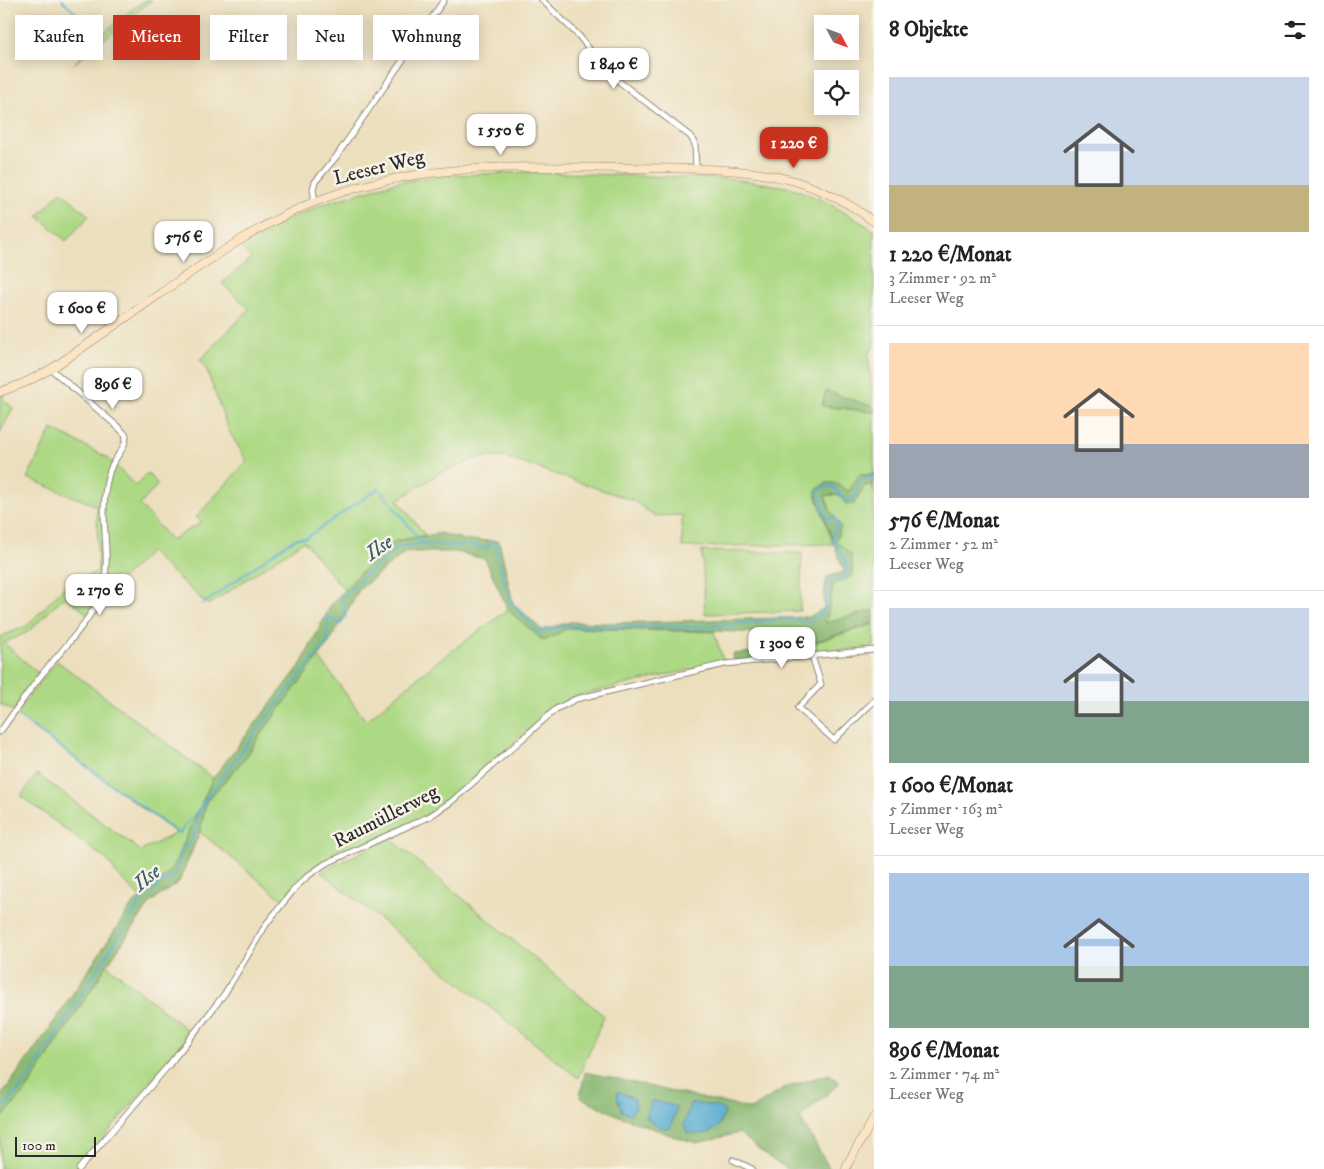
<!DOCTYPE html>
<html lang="de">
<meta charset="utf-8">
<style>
:root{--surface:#fff;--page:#f6f6f6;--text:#222;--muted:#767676;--line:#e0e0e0;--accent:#c8321e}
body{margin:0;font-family:"IM FELL DW Pica",serif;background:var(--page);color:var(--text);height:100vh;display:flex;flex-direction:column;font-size:19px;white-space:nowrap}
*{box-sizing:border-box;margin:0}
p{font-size:16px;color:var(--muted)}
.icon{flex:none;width:28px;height:28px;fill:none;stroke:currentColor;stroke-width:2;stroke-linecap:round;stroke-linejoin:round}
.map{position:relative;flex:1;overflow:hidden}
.panel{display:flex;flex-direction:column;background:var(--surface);width:450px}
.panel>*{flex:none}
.banner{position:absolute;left:15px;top:15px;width:475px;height:45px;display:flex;gap:10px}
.needle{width:32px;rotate:131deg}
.fabs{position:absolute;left:814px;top:15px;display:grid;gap:10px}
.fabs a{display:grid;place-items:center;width:45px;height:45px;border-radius:0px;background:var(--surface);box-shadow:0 2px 12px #0003;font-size:25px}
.scale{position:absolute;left:15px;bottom:12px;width:81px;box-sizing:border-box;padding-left:5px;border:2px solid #2b2b2b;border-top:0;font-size:14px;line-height:18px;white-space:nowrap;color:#2b2b2b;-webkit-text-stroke:4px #f7f3e8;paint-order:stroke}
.price{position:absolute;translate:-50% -42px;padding:0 11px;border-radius:10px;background:#fff;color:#222;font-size:16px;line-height:32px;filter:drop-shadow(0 1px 2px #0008)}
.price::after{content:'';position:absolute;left:50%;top:30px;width:15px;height:11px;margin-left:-8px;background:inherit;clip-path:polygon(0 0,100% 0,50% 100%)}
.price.active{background:var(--accent);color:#fff}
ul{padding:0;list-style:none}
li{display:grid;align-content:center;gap:10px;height:265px;padding:0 15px}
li+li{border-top:1px solid var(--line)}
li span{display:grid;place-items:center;height:155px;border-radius:0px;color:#555}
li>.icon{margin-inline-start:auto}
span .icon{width:90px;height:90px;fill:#fffc;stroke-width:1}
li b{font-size:21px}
h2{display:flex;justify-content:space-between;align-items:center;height:60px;padding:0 15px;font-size:21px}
.tag{padding:0 18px;border-radius:0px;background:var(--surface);box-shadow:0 2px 12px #0003;font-size:18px;line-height:45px}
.tag.active{background:var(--accent);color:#fff}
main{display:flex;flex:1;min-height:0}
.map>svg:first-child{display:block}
.green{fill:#add985;stroke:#6c8258}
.forest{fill:#8ab972;stroke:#5a724e}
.water{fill:#55abd1;stroke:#406b7e}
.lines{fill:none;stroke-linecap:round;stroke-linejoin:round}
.stream{stroke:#55abd1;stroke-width:2}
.street-casing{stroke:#8c8574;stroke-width:7}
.secondary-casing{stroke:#8c8574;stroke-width:9}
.street{stroke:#fff;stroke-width:5}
.secondary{stroke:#fce5c4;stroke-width:8}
.labels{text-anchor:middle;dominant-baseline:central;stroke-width:5;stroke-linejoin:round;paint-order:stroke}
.street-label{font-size:20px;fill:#2b2b2b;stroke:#f7f3e8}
.water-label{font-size:21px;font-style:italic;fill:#3a5865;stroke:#f7f3e8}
</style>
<main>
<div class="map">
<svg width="874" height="1169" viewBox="0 0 874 1169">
<rect width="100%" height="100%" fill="#f7f3e8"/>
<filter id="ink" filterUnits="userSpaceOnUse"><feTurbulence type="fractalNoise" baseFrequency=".02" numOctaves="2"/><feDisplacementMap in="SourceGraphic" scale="10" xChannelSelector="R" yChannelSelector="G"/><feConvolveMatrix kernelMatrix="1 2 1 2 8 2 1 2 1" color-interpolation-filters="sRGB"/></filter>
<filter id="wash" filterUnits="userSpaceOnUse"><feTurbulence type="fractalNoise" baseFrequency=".0096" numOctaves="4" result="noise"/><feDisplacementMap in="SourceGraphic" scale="20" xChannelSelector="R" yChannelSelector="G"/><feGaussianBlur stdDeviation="1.12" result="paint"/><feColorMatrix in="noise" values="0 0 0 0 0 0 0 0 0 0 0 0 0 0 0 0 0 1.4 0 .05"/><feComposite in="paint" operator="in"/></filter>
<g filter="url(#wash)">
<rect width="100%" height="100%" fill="#ecdfbd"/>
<g class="green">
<path d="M146 0H152L74 64C96 41 118 17 146 0Z"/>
<path d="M530 172 734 179 793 188 827 202 874 230V347L868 354 873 407 826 392 822 406 874 412V476L873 474 849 491H815L833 544 682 547V515L655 516 632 500 504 457H480L438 474 398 500 425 535 396 541 357 576 345 591 304 541 208 605 150 552 98 602 96 601 87 614 65 596 28 632 4 643 40 675 13 711 0 704V637L27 626 67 584 98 571 97 506 27 478 52 429 108 458 136 486 147 473 158 484 140 505 171 540 202 522 196 517 247 461 229 431 207 371 200 360 249 309 222 283 251 258 238 244 257 234 320 205 397 182 436 176Z"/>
<path d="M61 191 89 216 66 241 38 216Z"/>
<path d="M4 394 3 399 13 408 0 433V395Z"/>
<path d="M872 484 874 493V610L826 623 833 584 853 575 836 541 835 517 831 512 825 496 838 494 846 504 854 503 864 486Z"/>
<path d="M702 551 802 553 800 611 705 614Z"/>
<path d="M508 610 544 641 568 628 714 632 724 662 593 692 575 697 554 707 470 782 435 810 412 823 324 862 295 885 283 900 200 832 206 802 247 756 255 742 318 656 366 721 439 660Z"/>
<path d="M874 624V647L797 654 801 647Z"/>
<path d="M57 661 213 778 171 871 139 897 116 873 108 861 21 796 37 774 141 851 176 833 15 714Z"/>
<path d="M390 838 604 1016 578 1078 321 872Z"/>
<path d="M107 965 191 1033 100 1142 75 1169H0V1120L25 1092Z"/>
</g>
<g class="forest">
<path d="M826 391 874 407V412L822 406Z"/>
<path d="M873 474 874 493 872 484 864 486 854 504H846L838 494 825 496 831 512 841 526 836 541 851 554 853 575 833 585 826 623 874 610V623L801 646 795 655 774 656 787 644 780 634 715 631 568 628 544 641 508 610 485 559 456 552H406L389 565 359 590 329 643 255 742 247 756 206 802 200 832 179 882 151 902 107 965 25 1092 0 1120V1097L50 1028 131 906 171 871 213 778 300 666 331 605 357 576 396 541 440 533 465 540 499 541 513 603 542 630 570 622 614 623 809 617 824 608V592L827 577 844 572 815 491C829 478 834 482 849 491L859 475Z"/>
<path d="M764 649 770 650 767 657 734 661 733 654 763 651Z"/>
<path d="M585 1072 751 1109 784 1088 829 1074 840 1083 800 1118 830 1169H787L766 1155 739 1133 697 1143 673 1136 619 1116 580 1097Z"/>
</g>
<g class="water">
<path d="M618 1091 635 1099V1108L631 1114 622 1112 617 1097Z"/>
<path d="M652 1100 677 1107 670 1129 659 1127 646 1118Z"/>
<path d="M690 1103 716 1106 725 1111C720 1132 708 1136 687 1133L684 1124Z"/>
</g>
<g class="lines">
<g class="stream">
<path d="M62 0 97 34"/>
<path d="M203 604 288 543 298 538H306L379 488 423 544"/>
<path d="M19 717 179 834 202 805"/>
<path d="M0 1111 26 1082 143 898 154 891 159 884 175 876 182 850 192 840 203 803 268 716 328 641 327 617 341 624 346 615 342 597 372 569 399 547 420 544 446 546 472 545 486 548 494 542 496 543V552L510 601 538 632 565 626 705 627 781 620 810 621 820 615 826 608V593L829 582 843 578 848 570C847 566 846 562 844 558 837 543 828 543 837 525L835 518H827L823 509 824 505 818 492 822 487 833 486 846 501 854 500 860 481 871 476 874 482"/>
</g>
</g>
</g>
<g filter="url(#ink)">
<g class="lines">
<defs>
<g id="street">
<path d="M542 0 579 36 608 73 690 136 695 144 696 169"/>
<path d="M315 202 313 189 315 182 336 157 444 0"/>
<path d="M812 656 821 684 798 708 834 740 874 701"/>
<path d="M0 732C14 712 28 692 43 673 60 653 96 614 103 589 111 556 101 526 105 494 106 484 108 474 112 465 118 453 126 448 126 435L118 427 51 369"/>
<path d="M733 1160 752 1169"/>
<path d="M79 1169 168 1066 206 1018 225 993 267 923 296 887 309 875 325 864 430 816 451 802 556 709 576 699 725 664 874 650"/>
</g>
<g id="secondary">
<path d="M0 392 24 383 51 369C88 344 124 319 161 293 210 259 258 225 314 202 418 161 518 167 627 168 681 169 738 166 791 180 821 189 850 203 874 222"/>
<path d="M846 1169 848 1163 874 1118"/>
</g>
</defs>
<use href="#street" class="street-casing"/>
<use href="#secondary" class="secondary-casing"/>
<use href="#street" class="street"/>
<use href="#secondary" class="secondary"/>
</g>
</g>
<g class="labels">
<g class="street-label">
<text transform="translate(379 168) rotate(-14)">Leeser Weg</text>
<text transform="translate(386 817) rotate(-27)">Raumüllerweg</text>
</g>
<g class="water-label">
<text transform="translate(379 548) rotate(-35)">Ilse</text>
<text transform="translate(147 878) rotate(-40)">Ilse</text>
</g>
</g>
</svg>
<div class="fabs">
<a><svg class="needle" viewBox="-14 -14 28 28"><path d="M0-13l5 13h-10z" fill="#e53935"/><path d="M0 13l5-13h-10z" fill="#767676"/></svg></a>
<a><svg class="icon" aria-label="locate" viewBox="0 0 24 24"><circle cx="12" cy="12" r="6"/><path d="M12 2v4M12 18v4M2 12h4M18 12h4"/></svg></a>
</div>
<div class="scale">100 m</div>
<b class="price" style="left:614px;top:90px">1 840 €</b>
<b class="price" style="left:501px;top:156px">1 550 €</b>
<b class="price active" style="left:794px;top:169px">1 220 €</b>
<b class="price" style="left:184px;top:263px">576 €</b>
<b class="price" style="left:82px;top:334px">1 600 €</b>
<b class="price" style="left:113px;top:410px">896 €</b>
<b class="price" style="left:100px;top:616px">2 170 €</b>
<b class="price" style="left:782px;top:669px">1 300 €</b>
<div class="banner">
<a class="tag">Kaufen</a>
<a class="tag active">Mieten</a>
<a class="tag">Filter</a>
<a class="tag">Neu</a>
<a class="tag">Wohnung</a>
</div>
</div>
<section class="panel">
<h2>8 Objekte<svg class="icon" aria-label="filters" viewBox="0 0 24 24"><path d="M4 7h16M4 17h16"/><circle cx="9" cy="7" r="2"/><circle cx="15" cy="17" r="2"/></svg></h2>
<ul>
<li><span style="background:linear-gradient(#c9d6e8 70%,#c2b280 0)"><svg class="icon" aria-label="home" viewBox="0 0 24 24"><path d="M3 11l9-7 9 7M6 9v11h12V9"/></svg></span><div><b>1 220 €/Monat</b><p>3 Zimmer · 92 m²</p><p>Leeser Weg</p></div></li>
<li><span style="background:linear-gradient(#ffd9b3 65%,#9aa5b1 0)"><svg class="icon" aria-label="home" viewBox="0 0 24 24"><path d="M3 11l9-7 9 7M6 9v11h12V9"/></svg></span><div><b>576 €/Monat</b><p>2 Zimmer · 52 m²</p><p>Leeser Weg</p></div></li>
<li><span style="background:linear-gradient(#c9d6e8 60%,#7fa58c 0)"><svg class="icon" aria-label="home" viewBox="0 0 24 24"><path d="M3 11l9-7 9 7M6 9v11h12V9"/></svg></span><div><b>1 600 €/Monat</b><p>5 Zimmer · 163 m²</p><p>Leeser Weg</p></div></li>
<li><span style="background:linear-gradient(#a9c7e8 60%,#7fa58c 0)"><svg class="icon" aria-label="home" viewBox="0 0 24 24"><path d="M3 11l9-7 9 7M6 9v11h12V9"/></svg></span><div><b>896 €/Monat</b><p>2 Zimmer · 74 m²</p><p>Leeser Weg</p></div></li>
</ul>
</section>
</main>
